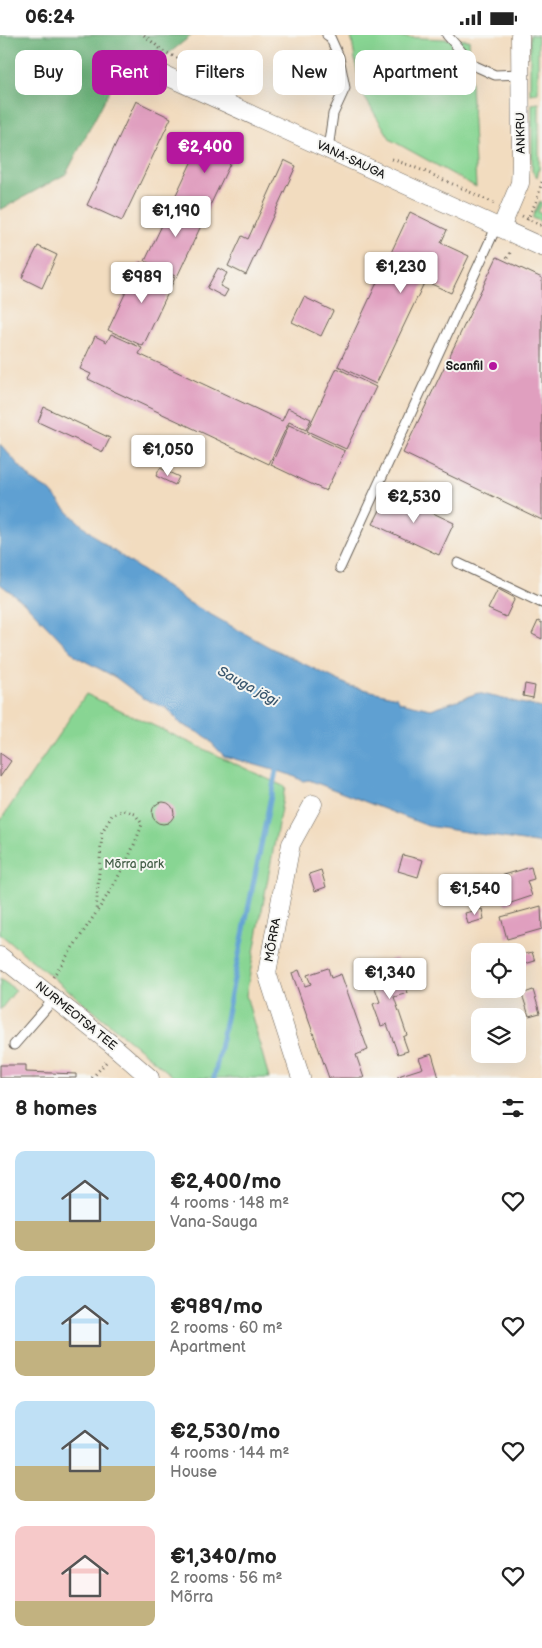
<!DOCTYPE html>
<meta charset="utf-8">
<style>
:root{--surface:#fff;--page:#f2f2f2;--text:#222;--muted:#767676;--accent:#b5179e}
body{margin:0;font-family:"Balsamiq Sans",sans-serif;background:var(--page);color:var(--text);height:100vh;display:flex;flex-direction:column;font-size:19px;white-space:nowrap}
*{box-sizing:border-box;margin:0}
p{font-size:16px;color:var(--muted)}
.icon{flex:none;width:28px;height:28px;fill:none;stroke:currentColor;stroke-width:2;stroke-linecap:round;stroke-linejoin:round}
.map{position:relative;height:1043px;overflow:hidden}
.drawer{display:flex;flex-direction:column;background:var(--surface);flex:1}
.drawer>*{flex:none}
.banner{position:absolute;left:15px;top:15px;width:512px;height:45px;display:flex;gap:10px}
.tools{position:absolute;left:471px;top:908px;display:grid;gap:10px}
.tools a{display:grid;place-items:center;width:55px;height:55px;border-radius:10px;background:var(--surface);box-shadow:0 5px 20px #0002;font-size:25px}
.price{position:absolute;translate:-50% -42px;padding:0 11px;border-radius:5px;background:#fff;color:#222;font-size:16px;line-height:32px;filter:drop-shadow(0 1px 2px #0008)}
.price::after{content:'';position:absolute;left:50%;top:30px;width:15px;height:11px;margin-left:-8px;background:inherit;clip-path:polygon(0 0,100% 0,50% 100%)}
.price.selected{background:var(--accent);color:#fff}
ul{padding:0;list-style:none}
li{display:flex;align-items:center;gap:15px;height:125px;padding:0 15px}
li span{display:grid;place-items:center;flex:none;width:140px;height:100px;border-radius:10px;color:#555}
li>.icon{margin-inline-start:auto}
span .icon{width:60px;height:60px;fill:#fffc;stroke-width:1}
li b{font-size:21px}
h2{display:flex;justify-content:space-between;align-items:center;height:60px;padding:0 15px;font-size:21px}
.pill{padding:0 18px;border-radius:10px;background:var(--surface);box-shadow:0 5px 20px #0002;font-size:18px;line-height:45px}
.pill.selected{background:var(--accent);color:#fff}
.status{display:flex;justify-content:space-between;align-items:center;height:35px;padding:0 25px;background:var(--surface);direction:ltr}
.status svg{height:14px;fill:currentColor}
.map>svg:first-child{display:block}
.green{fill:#88d593;stroke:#527858}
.forest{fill:#6eb67d;stroke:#45694c}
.water{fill:#5ea0d2;stroke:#3d5e77}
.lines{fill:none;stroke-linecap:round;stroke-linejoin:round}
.stream{stroke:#5ea0d2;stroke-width:5}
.building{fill:#e09fbf}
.service-casing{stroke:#675f55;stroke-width:11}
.minor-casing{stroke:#675f55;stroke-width:19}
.path{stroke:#675f55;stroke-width:3;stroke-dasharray:1 4;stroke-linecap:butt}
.service{stroke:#fff;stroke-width:9}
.minor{stroke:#fff;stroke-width:18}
.poi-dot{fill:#b5179e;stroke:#f6f6f2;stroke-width:2}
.labels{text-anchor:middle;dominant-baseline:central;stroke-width:4;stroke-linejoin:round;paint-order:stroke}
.street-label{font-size:12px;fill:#1c1c1c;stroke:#f6f6f2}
.poi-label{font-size:12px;font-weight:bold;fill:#1c1c1c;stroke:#f6f6f2;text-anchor:end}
.park-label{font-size:12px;fill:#425d46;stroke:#f6f6f2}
.water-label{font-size:14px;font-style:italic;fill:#3a576e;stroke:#f6f6f2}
</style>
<div class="status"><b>06:24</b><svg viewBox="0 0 49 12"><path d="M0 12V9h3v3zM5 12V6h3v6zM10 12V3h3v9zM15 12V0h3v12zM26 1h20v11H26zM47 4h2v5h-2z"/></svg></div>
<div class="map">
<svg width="542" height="1043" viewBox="0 0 542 1043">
<rect width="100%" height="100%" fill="#f6f6f2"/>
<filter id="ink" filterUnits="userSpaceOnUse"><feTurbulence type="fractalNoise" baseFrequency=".02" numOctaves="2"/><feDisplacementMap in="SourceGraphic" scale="10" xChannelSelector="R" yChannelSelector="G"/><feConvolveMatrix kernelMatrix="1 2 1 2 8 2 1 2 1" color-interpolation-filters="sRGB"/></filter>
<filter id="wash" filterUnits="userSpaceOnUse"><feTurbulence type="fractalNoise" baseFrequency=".0096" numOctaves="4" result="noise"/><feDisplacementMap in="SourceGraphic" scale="20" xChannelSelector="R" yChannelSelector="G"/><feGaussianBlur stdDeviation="1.12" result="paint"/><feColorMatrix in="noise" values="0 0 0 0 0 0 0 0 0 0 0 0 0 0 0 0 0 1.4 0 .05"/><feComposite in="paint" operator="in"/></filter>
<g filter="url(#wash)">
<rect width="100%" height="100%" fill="#f2dcbf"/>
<g class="green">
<path d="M351 0 469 5 476 152 391 105 360 55Z"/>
<path d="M530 0H538V58L530 59Z"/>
<path d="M539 68V134L537 142 532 136V69Z"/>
<path d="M540 166 542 169 538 177 542 179V187L532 183Z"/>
<path d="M86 659 285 752 246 960 269 1043H175L0 899V786Z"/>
<path d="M0 944 16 955 0 975Z"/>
</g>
<path class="forest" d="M0 0H192L139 42 113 49 66 139 0 175Z"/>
<path class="water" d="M0 409 32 445 50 456 69 478 101 507 188 567 271 613 350 651 397 662 400 667 431 674 478 658 542 673V809L428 791 309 745 303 746 291 740 224 721 205 701 179 688 168 674 143 663 115 642 77 622 26 569 0 549Z"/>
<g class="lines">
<path class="stream" d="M214 1043 276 736"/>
</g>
<g id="blocks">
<g class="building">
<path d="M234 34 256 44 250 57 228 47Z"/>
<path d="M136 66 171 83 122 186 87 170Z"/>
<path d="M205 98 237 114 206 179 174 164Z"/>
<path d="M284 125 296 131 246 240 228 231 242 201 248 204Z"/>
<path d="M174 165 206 180 177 242 145 226Z"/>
<path d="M410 177 447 195 441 208 469 221 451 258 425 246 376 349 338 331Z"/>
<path d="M38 211 57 220 42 253 22 243Z"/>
<path d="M497 222 542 243V485L403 418Z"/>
<path d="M140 227 175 243 143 311 108 295Z"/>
<path d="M218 233 227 238 220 251 228 255 224 262 207 253Z"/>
<path d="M304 262 333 276 321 301 292 287Z"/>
<path d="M111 299 142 313 139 319 282 386 288 373 311 384 306 395 289 387 269 429 88 344 91 339 80 334 95 301 107 307Z"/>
<path d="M337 333 376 352 346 414 307 396Z"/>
<path d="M44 372 110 403 103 417 38 387Z"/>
<path d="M289 390 345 416 326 456 271 430Z"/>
<path d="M160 433 179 442 175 450 156 441Z"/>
<path d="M389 457 454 488 439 520 373 489Z"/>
<path d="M498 554 515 563 506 582 488 574Z"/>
<path d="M538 586 542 588V604L532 599Z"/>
<path d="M525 649 535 651 533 663 523 661Z"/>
<path d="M0 718 11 726 0 742Z"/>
<circle cx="163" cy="778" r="11"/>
<path d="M403 820 423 825 418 842 398 836Z"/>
<path d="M531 832 534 844 527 846 532 861 505 870 502 860 493 863 487 845Z"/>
<path d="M321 835 326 852 315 856 309 839Z"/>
<path d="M541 871 542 894 507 904 501 882Z"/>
<path d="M482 874 484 884 468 889 465 878Z"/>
<path d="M532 917 535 926 518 931V921Z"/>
<path d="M396 923 408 958 394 962 407 1000 403 1002 408 1016 398 1019 387 989 381 991 373 969 380 967 368 933Z"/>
<path d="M328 933 331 943 341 939 368 1015 356 1020 364 1043H329L292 938 299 935 305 951 311 949 307 940Z"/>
<path d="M533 955 540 978 529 981 522 959Z"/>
<path d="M432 1019 439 1043H398V1041L423 1033 419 1023Z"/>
<path d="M0 1030H26V1037L76 1039V1043H0Z"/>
</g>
</g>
</g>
<g filter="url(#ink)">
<use href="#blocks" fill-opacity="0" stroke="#675f55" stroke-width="1"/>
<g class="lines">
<defs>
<g id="service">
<path d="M327 0 330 2 339 22 345 53 333 79 328 114"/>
<path d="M447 0 473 30 495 40 520 39"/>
<path d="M458 528 542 568"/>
<path d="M340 533 493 199 501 193"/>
<path d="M14 1010 54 964"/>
</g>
<g id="minor">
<path d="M160 38 542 212"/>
<path d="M501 193 520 148 521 128 520 0"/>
<path d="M0 921 110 1008 150 1043"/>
<path d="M301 1043 267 938 291 809 313 769"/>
</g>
</defs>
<use href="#service" class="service-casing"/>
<use href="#minor" class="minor-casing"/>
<g class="path">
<path d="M144 0 163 16 209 39 212 44"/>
<path d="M392 124 424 136 494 168"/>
<path d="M522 181 542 191"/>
<path d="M527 185 536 167 542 147"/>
<path d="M507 223 512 215"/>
<path d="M53 942C84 894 124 844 142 789L135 779 124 775 112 780 102 798 96 876"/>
<path d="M92 1043 108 1025"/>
</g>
<use href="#service" class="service"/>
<use href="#minor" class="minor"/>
</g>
</g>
<circle class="poi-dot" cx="493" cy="331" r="5"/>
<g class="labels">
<g class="street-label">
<text transform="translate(521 98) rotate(-91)">ANKRU</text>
<text transform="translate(351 125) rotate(25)">VANA-SAUGA</text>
<text transform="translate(273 905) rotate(-80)">MÕRRA</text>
<text transform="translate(76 981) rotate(39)">NURMEOTSA TEE</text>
</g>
<g class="poi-label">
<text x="483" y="331">Scanfil</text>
</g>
<g class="park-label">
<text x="134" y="829">Mõrra park</text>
</g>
<g class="water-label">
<text transform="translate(248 651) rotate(29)">Sauga jõgi</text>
</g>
</g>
</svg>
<div class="tools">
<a><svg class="icon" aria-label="locate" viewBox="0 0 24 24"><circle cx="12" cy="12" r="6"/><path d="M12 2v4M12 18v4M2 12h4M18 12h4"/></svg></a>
<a><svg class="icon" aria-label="layers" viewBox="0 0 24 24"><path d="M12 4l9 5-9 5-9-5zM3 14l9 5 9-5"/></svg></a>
</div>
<b class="price selected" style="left:205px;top:139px">€2,400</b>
<b class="price" style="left:176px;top:203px">€1,190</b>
<b class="price" style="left:401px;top:259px">€1,230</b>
<b class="price" style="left:142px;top:269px">€989</b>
<b class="price" style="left:168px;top:442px">€1,050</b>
<b class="price" style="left:414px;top:489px">€2,530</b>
<b class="price" style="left:475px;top:881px">€1,540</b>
<b class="price" style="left:390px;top:965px">€1,340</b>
<div class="banner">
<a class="pill">Buy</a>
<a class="pill selected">Rent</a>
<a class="pill">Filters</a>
<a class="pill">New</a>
<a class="pill">Apartment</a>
</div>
</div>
<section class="drawer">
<h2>8 homes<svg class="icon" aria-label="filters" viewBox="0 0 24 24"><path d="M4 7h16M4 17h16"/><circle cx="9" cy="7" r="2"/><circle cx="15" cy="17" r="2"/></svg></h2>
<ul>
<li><span style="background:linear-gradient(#bfe0f5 70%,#c2b280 0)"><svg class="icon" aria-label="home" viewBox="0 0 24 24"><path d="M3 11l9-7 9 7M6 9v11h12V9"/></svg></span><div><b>€2,400/mo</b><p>4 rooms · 148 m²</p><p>Vana-Sauga</p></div><svg class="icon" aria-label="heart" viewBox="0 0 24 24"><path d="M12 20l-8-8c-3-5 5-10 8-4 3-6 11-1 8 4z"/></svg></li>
<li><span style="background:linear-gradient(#bfe0f5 65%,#c2b280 0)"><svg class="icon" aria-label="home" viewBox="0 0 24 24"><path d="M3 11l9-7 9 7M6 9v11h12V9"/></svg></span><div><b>€989/mo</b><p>2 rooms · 60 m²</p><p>Apartment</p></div><svg class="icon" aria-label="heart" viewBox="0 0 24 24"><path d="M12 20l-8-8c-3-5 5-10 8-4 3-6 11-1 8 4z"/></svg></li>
<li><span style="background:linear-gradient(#bfe0f5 65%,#c2b280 0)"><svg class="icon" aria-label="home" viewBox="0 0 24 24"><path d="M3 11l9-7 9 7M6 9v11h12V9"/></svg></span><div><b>€2,530/mo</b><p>4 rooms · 144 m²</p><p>House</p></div><svg class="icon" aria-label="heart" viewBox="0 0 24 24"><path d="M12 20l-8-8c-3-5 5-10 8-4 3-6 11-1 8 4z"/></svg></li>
<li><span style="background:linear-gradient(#f6c9c9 75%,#c2b280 0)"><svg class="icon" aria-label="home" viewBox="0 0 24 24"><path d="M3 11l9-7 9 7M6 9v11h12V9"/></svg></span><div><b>€1,340/mo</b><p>2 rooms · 56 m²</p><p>Mõrra</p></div><svg class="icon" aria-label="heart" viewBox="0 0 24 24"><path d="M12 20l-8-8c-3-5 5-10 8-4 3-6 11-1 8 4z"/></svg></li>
</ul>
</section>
